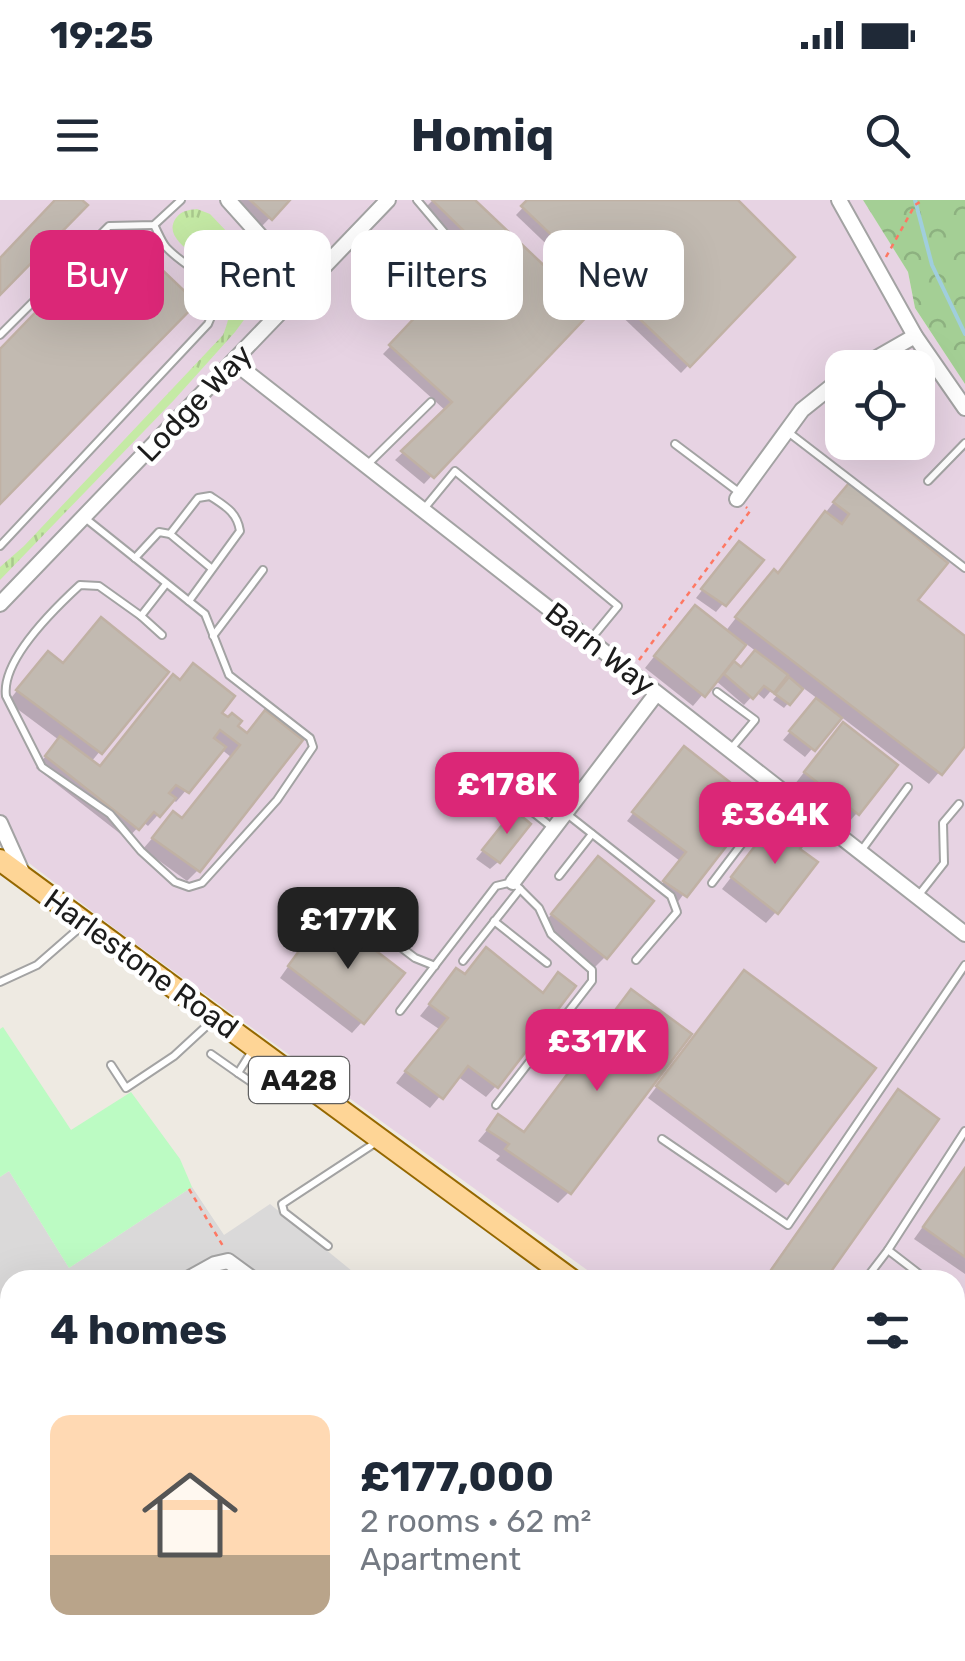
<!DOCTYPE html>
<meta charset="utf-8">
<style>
:root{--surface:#fff;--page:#f2f2f3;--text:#1f2937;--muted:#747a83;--accent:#db2777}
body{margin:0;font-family:Rubik,sans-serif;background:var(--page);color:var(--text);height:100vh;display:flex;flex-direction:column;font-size:38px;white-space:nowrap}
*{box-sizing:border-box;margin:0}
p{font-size:32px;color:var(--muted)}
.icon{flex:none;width:55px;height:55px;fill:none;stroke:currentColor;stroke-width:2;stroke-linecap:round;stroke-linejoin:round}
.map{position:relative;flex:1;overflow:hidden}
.side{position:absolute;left:0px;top:1070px;width:965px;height:392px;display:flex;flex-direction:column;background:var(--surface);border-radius:30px 30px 0 0;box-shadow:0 10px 40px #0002}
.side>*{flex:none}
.guide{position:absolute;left:30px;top:30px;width:905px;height:90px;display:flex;gap:20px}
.buttons{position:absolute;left:825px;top:150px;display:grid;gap:20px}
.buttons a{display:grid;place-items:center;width:110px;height:110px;border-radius:20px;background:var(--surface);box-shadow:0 10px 40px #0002;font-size:50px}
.price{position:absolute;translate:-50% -85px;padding:0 22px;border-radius:20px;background:var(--accent);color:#fff;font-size:32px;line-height:65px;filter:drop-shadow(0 2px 5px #0008)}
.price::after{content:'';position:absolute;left:50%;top:60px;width:30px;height:22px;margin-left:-15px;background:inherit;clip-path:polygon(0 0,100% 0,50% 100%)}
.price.selected{background:#222;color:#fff}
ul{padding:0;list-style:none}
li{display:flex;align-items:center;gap:30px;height:250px;padding:0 50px}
li span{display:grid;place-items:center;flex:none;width:280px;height:200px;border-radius:20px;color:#555}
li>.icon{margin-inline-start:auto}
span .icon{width:120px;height:120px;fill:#fffc;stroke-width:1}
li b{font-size:42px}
h2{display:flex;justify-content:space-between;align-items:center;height:120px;padding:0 50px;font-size:42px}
.pill{padding:0 35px;border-radius:20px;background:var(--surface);box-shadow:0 10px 40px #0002;font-size:35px;line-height:90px}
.pill.selected{background:var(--accent);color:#fff}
.status{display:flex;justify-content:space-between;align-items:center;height:70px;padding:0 50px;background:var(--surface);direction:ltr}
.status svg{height:28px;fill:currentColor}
header{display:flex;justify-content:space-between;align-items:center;height:130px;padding:0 50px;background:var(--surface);font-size:45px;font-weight:700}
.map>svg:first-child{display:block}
.residential{fill:#dad9d9}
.industrial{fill:#e7d3e3;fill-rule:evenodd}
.grass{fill:url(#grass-tufts)}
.forest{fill:url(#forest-crowns)}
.park{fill:#bcfbc3}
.shadow{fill:#0003;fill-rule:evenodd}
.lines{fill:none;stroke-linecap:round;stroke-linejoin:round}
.stream{stroke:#a0cedd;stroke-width:4}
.building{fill:#c2bab1;stroke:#c0b1a4;stroke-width:2.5}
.lane-casing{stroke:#a3a3a3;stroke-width:10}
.street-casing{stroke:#a3a3a3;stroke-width:18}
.primary-casing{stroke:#956800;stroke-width:24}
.path{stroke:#fe7863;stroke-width:2.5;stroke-dasharray:5 5;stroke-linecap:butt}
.lane{stroke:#fff;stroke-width:6}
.street{stroke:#fff;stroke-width:14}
.primary{stroke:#fed596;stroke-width:20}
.labels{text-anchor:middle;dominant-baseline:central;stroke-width:9;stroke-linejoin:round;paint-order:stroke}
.shield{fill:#fff;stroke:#606060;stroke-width:2.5}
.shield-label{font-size:28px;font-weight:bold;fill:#1c1c1c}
.street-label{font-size:30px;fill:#1c1c1c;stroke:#fff}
</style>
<div class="status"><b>19:25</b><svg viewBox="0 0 49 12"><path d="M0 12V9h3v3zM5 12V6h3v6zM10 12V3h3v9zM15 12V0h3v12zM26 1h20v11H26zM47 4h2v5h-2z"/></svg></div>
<header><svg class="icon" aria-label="menu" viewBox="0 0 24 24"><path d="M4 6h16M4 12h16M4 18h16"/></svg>Homiq<svg class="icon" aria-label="search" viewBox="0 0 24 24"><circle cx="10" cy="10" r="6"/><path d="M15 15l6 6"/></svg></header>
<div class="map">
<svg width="965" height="1461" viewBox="0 0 965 1461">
<defs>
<pattern id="grass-tufts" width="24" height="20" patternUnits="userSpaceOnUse" patternTransform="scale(2.5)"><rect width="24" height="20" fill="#c5eaa5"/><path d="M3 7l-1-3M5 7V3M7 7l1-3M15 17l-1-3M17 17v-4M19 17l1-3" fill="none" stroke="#a9c88d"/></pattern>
<pattern id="forest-crowns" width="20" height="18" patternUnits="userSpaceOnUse" patternTransform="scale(2.5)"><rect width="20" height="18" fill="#a4cf95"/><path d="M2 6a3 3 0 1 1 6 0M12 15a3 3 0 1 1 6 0" fill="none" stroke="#8db180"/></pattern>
</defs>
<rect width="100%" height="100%" fill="#eeeae2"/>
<g class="residential">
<path d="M9 971 69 1068 192 987 224 1035 270 1004 363 1080H10V1202L0 1247V977Z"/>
<path d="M10 1368V1452L99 1453 100 1458 0 1461V1371Z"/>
<path d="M780 1452 789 1461H382L372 1453Z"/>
</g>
<path class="industrial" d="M0 0H863L908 72 915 108 965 184V1274L955 1269V1080H601L122 734 0 641ZM842 168H918V242H842Z"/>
<path class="grass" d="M197 9 210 14 268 75 271 83 235 132 174 200 0 380V367L24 346 223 135C230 118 234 98 225 81 215 62 158 43 176 18 181 11 188 10 197 9Z"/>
<path class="forest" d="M863 0H965V184L915 108 908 72Z"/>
<path class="park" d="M3 827 71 930 131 892 180 959 192 987 69 1068 9 971 0 977V829Z"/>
<g class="shadow">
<path d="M234 0H287L262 26Z"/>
<path d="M433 0H471L589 111 424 284 395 260 446 211 383 154 448 86 431 71 460 41 425 8Z"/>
<path d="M530 0H735L792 57 681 173 516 15Z"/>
<path d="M838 297 915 401 965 439V542L929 584 840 516 805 557 783 540 818 499 802 487 784 508 773 500 791 478 785 474 764 499 756 492 744 505 715 480 693 506 645 468 684 419 725 432 763 383 776 375ZM745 443 757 452 741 470 730 461Z"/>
<path d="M732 352 760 360 716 412 696 398Z"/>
<path d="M37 465 165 473 91 562 99 569 219 513 246 535 198 670 187 681 143 649 173 614 181 620 231 557 221 549 176 602 172 599 148 626 143 622 127 639 36 568 59 540 8 502Z"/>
<path d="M832 536 857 613 847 624 795 584Z"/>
<path d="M677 557 752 603 677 703 657 690 680 661 627 621Z"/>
<path d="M507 621 498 662 490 669 476 659Z"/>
<path d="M765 634 776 712 766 723 722 689Z"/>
<path d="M587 670 605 757 594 768 542 726Z"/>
<path d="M297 754 362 822 352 833 280 778Z"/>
<path d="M456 771 464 776 541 795 558 776 496 886 486 897 457 876 430 908 396 883 439 829 420 816Z"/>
<path d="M734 784 786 983 776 993 648 898Z"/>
<path d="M631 792 569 992 558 1003 496 960 500 956 478 941 498 917 522 934Z"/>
<path d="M898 892 822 1080H763L888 903Z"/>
<path d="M965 968V1074L914 1039Z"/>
</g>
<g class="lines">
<path class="stream" d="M915 0 932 65 965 134"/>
</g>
<g class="building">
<path d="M55 0H82L88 5 0 95V58Z"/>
<path d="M250 0H290L272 20Z"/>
<path d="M432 0H475L592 111 434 278 401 251 452 202 389 145 453 77 437 62 465 32Z"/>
<path d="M527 0H738L795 57 690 167 521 6Z"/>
<path d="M114 31 128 46 133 42 197 103 0 304V149Z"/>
<path d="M849 283 948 363 918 400 965 436V546L942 575 735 417 774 369 778 373 825 311 842 324 849 314 833 302Z"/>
<path d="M739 341 764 360 726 406 701 389Z"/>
<path d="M695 405 746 445 705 497 654 456Z"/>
<path d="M101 417 169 472 102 554 16 490 48 451 63 463Z"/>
<path d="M755 450 788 475 774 493 764 486 753 499 724 474 734 461 741 467Z"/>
<path d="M193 463 235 496 222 513 228 517 232 513 242 521 238 526 247 533 265 510 303 540 200 672 152 638 173 611 182 618 240 545 220 530 214 538 226 547 189 593 176 585 169 593 176 598 160 617 154 612 139 630 45 556 60 536 100 566 173 474 180 480Z"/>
<path d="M789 477 803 489 790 505 775 494Z"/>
<path d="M816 498 842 518 815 551 789 531Z"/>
<path d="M843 522 898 565 859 615 804 572Z"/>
<path d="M684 546 755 602 749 611 752 613 687 697 663 681 686 652 632 612Z"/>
<path d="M514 610 531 624 500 663 482 650Z"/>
<path d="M775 620 805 642 800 649 818 662 778 714 731 677Z"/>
<path d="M598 656 654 701 607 759 551 714Z"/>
<path d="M337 721 405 773 364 824 288 766 307 740 316 748Z"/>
<path d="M486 747 543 793 558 772 576 786 498 888 468 866 443 899 405 871 448 818 429 804 456 768 465 774Z"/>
<path d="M744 770 876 868 788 984 656 886Z"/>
<path d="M631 789 692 834 571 994 505 949 509 944 487 930 498 914 524 932Z"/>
<path d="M898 889 939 919 825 1080H764Z"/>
<path d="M965 968V1057L923 1027Z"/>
<path d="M955 1117 965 1125V1199L955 1213Z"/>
</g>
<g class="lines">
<defs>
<g id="lane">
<path d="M417 0 444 32"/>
<path d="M0 135 109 26 154 25 181 0"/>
<path d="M788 232 965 368"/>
<path d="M675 244 740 293"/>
<path d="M368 264 431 202"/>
<path d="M928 281 965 243"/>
<path d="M423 310 455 271 618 406 590 440"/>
<path d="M85 318 205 414 229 475 310 538 313 547 277 600 202 683 189 687 175 682 141 651 110 614 42 567 6 496C1 460 55 408 80 385L99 386 141 416 166 384"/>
<path d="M170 334 211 368"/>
<path d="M0 346 208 124C230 78 189 73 166 47 161 41 158 32 154 25"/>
<path d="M135 358 159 332 170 334 198 298 210 296C225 306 237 312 240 331L189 401"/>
<path d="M141 416 162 435"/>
<path d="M213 436 263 370"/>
<path d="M717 492 755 520 730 550"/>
<path d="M498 560 510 594 554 629"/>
<path d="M567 614 671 696 677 712 636 760"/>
<path d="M861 651 908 587"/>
<path d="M559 676 592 634"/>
<path d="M712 683 781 592"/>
<path d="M918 696 944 663 943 623 959 604"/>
<path d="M352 710 415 758 435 766"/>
<path d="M494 721 547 763"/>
<path d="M463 761 520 689"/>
<path d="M0 782 37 765 84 724"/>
<path d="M400 811 496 686 513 682 539 708 551 734 592 770V781L496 905"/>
<path d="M252 851 238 873 260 888"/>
<path d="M211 854 238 873"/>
<path d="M111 865 126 888 174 856 213 820"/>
<path d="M662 939 788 1025 965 765"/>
<path d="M328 1046 284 1012 282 1004 375 943"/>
<path d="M865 1080 888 1050"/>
<path d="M927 1080 888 1050 965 931"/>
<path d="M955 1101 965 1109"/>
<path d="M955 1426 965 1432"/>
<path d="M959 1461 965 1455"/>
</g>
<g id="street">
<path d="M228 0 304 85"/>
<path d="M839 0 915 136 965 208"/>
<path d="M235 163 965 734"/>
<path d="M859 168 915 136"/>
<path d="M737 299 802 210 842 178"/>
<path d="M0 404 388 0"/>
<path d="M0 623 22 672"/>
<path d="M513 682 656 494"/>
<path d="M186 1080 215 1064 228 1061 254 1080"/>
<path d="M0 1197 10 1189"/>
<path d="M0 1228 10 1236"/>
<path d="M955 1275 965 1255"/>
<path d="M250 1452 261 1461"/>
<path d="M655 1452 663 1461"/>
<path d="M198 1461 203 1452"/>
<path d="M821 1461 830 1452"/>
</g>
<g id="primary">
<path d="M0 660 572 1080"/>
<path d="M955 1285 965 1290"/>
</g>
</defs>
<use href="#lane" class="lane-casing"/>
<use href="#street" class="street-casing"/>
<use href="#primary" class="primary-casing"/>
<g class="path">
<path d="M886 57 915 5 923 0"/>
<path d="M639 460 750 311 746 307"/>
<path d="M189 989 223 1046"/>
</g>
<use href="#lane" class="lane"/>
<use href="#street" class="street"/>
<use href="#primary" class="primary"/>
</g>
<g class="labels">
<rect class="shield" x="249" y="857" width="100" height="46" rx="8"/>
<g class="shield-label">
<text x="299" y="880">A428</text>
</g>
<g class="street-label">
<text transform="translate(195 203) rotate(-46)">Lodge Way</text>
<text transform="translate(600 449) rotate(38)">Barn Way</text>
<text transform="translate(141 764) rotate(36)">Harlestone Road</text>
</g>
</g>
</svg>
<div class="buttons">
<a><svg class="icon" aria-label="locate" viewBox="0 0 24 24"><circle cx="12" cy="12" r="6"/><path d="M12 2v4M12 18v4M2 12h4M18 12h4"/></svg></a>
</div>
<b class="price" style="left:507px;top:637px">£178K</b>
<b class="price" style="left:775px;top:667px">£364K</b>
<b class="price selected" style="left:348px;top:772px">£177K</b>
<b class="price" style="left:597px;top:894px">£317K</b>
<div class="guide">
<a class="pill selected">Buy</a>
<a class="pill">Rent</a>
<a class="pill">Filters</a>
<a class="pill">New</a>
</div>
<section class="side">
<h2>4 homes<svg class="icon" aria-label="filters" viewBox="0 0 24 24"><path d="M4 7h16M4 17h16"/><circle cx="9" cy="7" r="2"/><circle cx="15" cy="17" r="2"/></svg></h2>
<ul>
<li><span style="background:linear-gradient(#ffd9b3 70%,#b9a48a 0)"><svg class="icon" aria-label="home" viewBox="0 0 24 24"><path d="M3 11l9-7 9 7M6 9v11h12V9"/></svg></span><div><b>£177,000</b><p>2 rooms · 62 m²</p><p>Apartment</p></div></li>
</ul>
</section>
</div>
